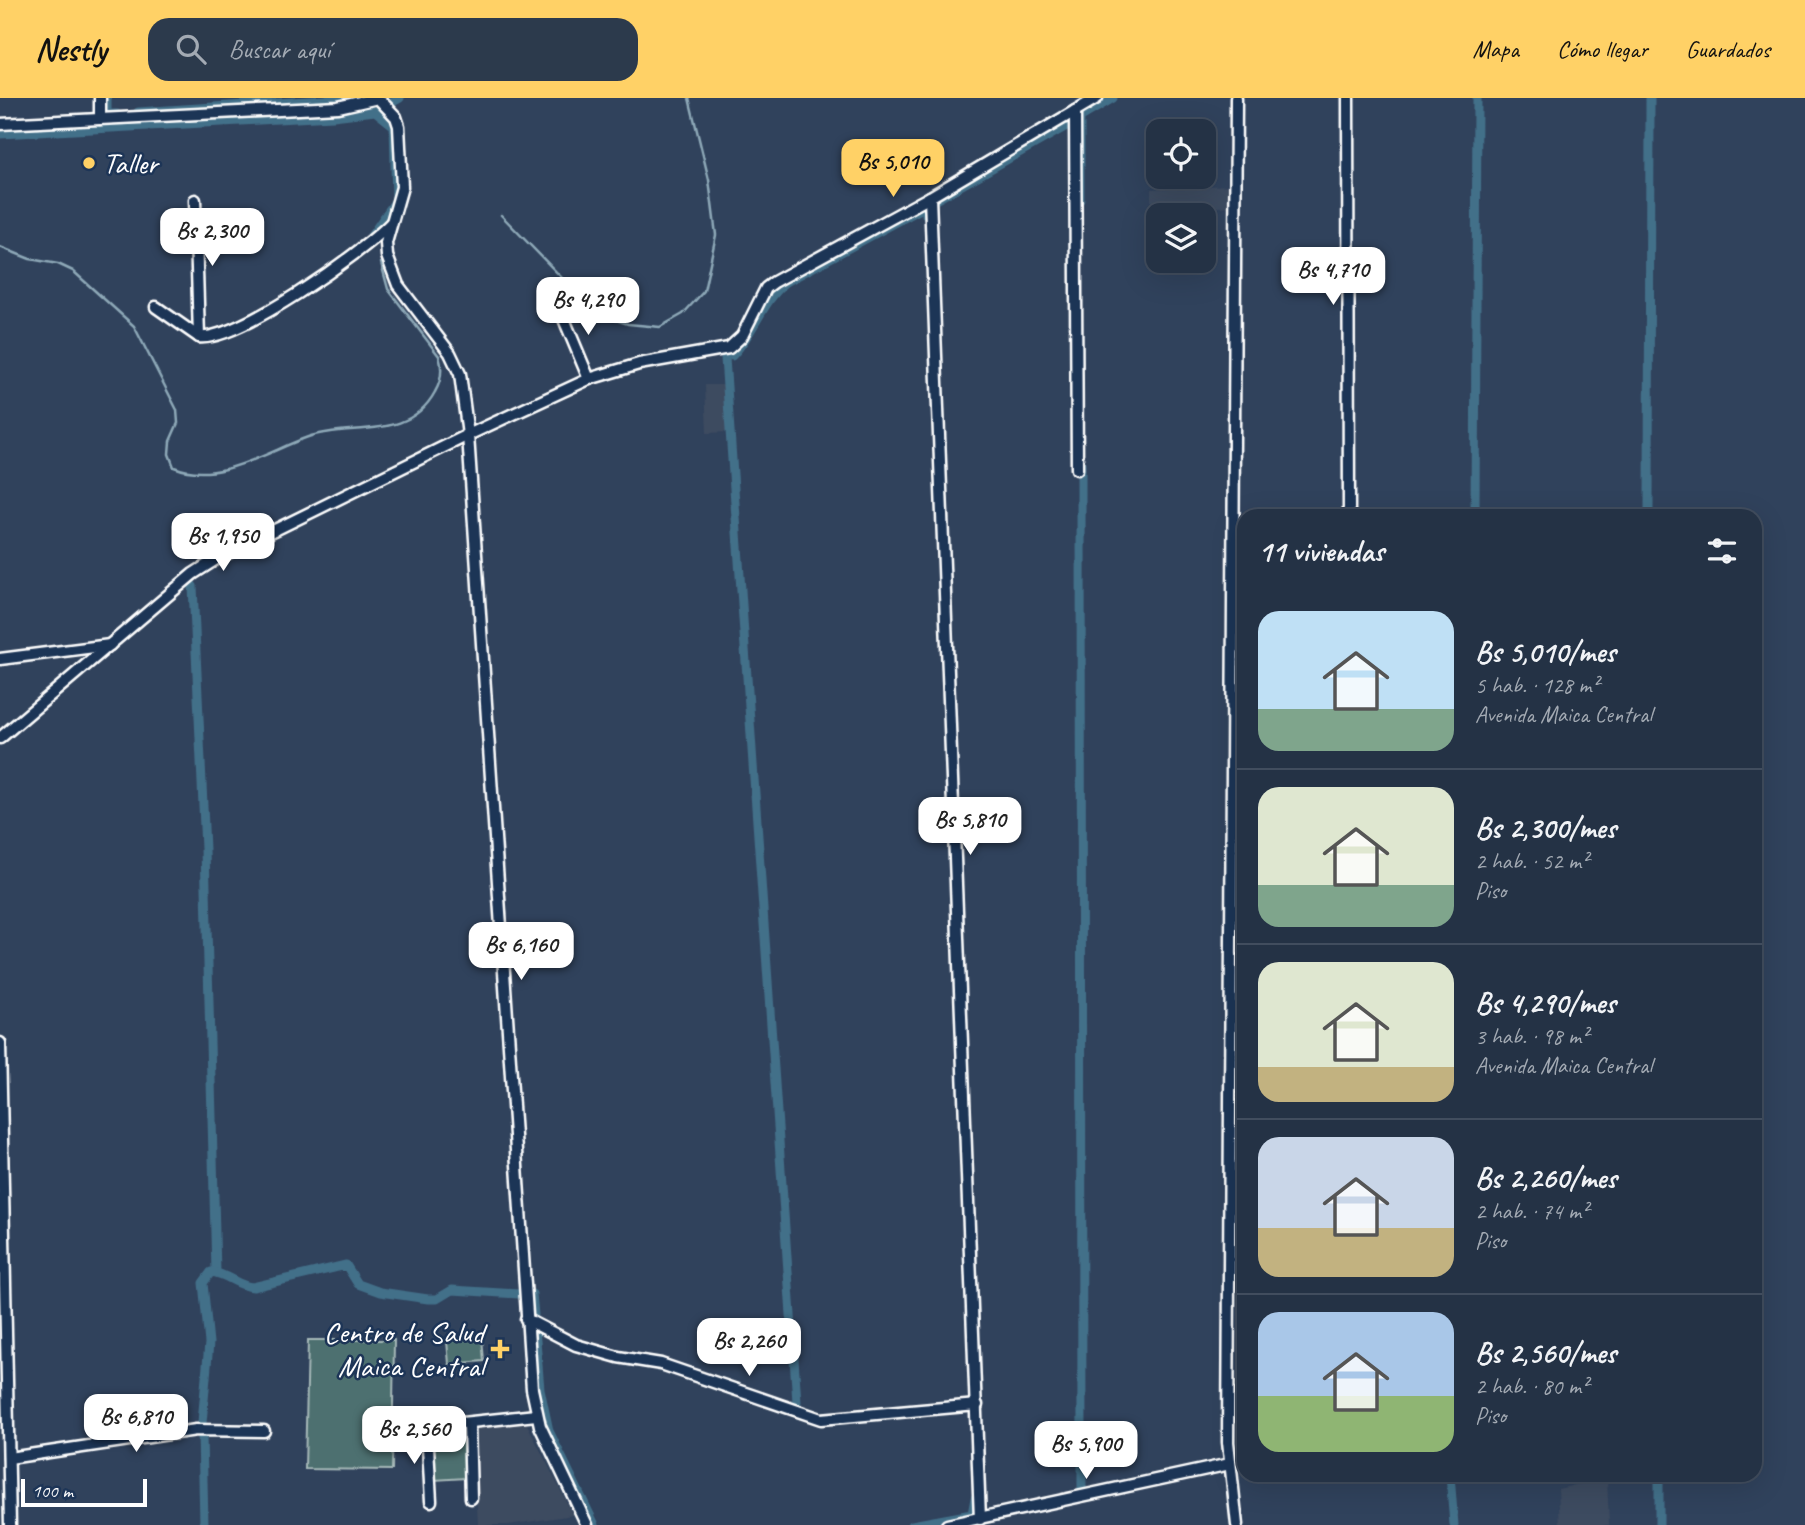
<!DOCTYPE html>
<html lang="es">
<meta charset="utf-8">
<style>
:root{--surface:#243245;--page:#2c3a4c;--text:#f1f3f6;--muted:#a3aab3;--line:#414d5e;--accent:#ffd166}
body{margin:0;font-family:Caveat,sans-serif;background:var(--page);color:var(--text);height:100vh;display:flex;flex-direction:column;font-size:26px;white-space:nowrap}
*{box-sizing:border-box;margin:0}
p{font-size:23px;color:var(--muted)}
.icon{flex:none;width:38px;height:38px;fill:none;stroke:currentColor;stroke-width:2;stroke-linecap:round;stroke-linejoin:round}
.map{position:relative;flex:1;overflow:hidden}
.details{position:absolute;left:1237px;top:411px;width:525px;height:973px;display:flex;flex-direction:column;background:var(--surface);border-radius:21px;box-shadow:0 7px 28px #0002,0 0 0 2px var(--line)}
.details>*{flex:none}
.controls{position:absolute;left:1146px;top:21px;display:grid;gap:14px}
.controls a{display:grid;place-items:center;width:70px;height:70px;border-radius:14px;background:var(--surface);box-shadow:0 7px 28px #0002,0 0 0 2px var(--line);font-size:35px}
.scale{position:absolute;left:21px;bottom:18px;width:126px;box-sizing:border-box;padding-left:7px;border:4px solid #fff;border-top:0;font-size:19px;line-height:24px;white-space:nowrap;color:#fff;-webkit-text-stroke:5px #1d3557;paint-order:stroke}
.price{position:absolute;translate:-50% -60px;padding:0 16px;border-radius:14px;background:#fff;color:#222;font-size:23px;line-height:46px;filter:drop-shadow(0 2px 4px #0008)}
.price::after{content:'';position:absolute;left:50%;top:42px;width:21px;height:16px;margin-left:-10px;background:inherit;clip-path:polygon(0 0,100% 0,50% 100%)}
.price.current{background:var(--accent);color:#111}
ul{padding:0;list-style:none}
li{display:flex;align-items:center;gap:21px;height:175px;padding:0 21px}
li+li{border-top:2px solid var(--line)}
li span{display:grid;place-items:center;flex:none;width:196px;height:140px;border-radius:21px;color:#555}
li>.icon{margin-inline-start:auto}
span .icon{width:84px;height:84px;fill:#fffc;stroke-width:1}
li b{font-size:30px}
h2{display:flex;justify-content:space-between;align-items:center;height:84px;padding:0 21px;font-size:30px}
header{display:flex;align-items:center;gap:42px;box-sizing:border-box;height:98px;padding:0 35px;background:var(--accent);color:#111}
header strong{font-size:33px}
nav{display:flex;gap:38px;margin-inline-start:auto;font-size:24px}
.search{width:490px;height:63px;background:var(--page);display:flex;align-items:center;gap:18px;box-sizing:border-box;padding:0 24px;border-radius:21px;color:var(--muted);font-size:26px}
.map>svg:first-child{display:block}
.built{fill:#3e4b60}
.green{fill:#4e7070;stroke:#a6b8b8;stroke-width:2}
.lines{fill:none;stroke-linecap:round;stroke-linejoin:round}
.stream{stroke:#8ea9b8;stroke-width:2.5}
.canal{stroke:#436f89;stroke-width:9}
.minor-casing{stroke:#fff;stroke-width:15}
.minor{stroke:#1d3557;stroke-width:10}
.poi-dot{fill:#ffd166;stroke:#1d3557;stroke-width:2.5}
.labels{text-anchor:middle;dominant-baseline:central;stroke-width:5;stroke-linejoin:round;paint-order:stroke}
.poi-label{font-size:30px;fill:#fff;stroke:#1d3557;text-anchor:start}
</style>
<header>
<strong>Nestly</strong>
<div class="search"><svg class="icon" aria-label="search" viewBox="0 0 24 24"><circle cx="10" cy="10" r="6"/><path d="M15 15l6 6"/></svg>Buscar aquí</div>
<nav><a>Mapa</a><a>Cómo llegar</a><a>Guardados</a></nav>
</header>
<div class="map">
<svg width="1805" height="1427" viewBox="0 0 1805 1427">
<rect width="100%" height="100%" fill="#30425c"/>
<filter id="ink" filterUnits="userSpaceOnUse"><feTurbulence type="fractalNoise" baseFrequency=".0143" numOctaves="2"/><feDisplacementMap in="SourceGraphic" scale="14" xChannelSelector="R" yChannelSelector="G"/><feConvolveMatrix kernelMatrix="1 2 1 2 8 2 1 2 1" color-interpolation-filters="sRGB"/></filter>
<g filter="url(#ink)">
<g class="built">
<path d="M1230 87 1232 108 1151 114V91Z"/>
<path d="M705 287H723L728 334 707 335Z"/>
<path d="M525 1322 573 1417 508 1427H478L473 1329Z"/>
<path d="M1607 1380 1609 1427H1560L1558 1391Z"/>
</g>
<g class="green">
<path d="M482 1240 484 1263 449 1266 447 1243Z"/>
<path d="M308 1242H394L392 1372 305 1371Z"/>
<path d="M461 1331 464 1332 466 1380 434 1382 432 1334Z"/>
</g>
<g class="lines">
<g class="stream">
<path d="M501 117 597 216 628 226 660 229 683 216 704 193 716 137 709 82 689 0"/>
<path d="M0 149 30 161 58 166 73 173 134 228 177 312 178 325 170 343 169 356 174 369C218 387 268 353 308 339 351 324 408 344 435 294 442 282 443 271 439 258L388 191 381 165"/>
</g>
<g class="canal">
<path d="M107 0V16H117"/>
<path d="M391 5 400 0"/>
<path d="M138 14 354 0"/>
<path d="M1079 20 1113 0"/>
<path d="M1080 20V102"/>
<path d="M0 36 333 18 375 13 394 28 396 102 371 138"/>
<path d="M937 101 1070 26"/>
<path d="M732 258C754 235 762 204 786 184L926 108V117"/>
<path d="M725 260 797 1304"/>
<path d="M1081 365 1082 1394"/>
<path d="M1475 418 1477 0"/>
<path d="M1649 418 1650 0"/>
<path d="M193 488 205 751 216 1174"/>
<path d="M532 1196 534 1217"/>
<path d="M535 1231 540 1291 549 1333 595 1427"/>
<path d="M202 1325 209 1245 203 1185 211 1174C228 1176 237 1188 253 1189L346 1167 358 1186 380 1194 428 1201H437L452 1192 519 1196"/>
<path d="M202 1336 204 1427"/>
<path d="M1450 1377 1454 1427"/>
<path d="M1659 1377V1427"/>
<path d="M912 1427 972 1416 975 1400"/>
</g>
<defs>
<g id="minor">
<path d="M100 0V21"/>
<path d="M378 0 396 19 399 28 402 89 386 145 387 158 398 187 450 255 460 276 468 337 532 1291 540 1328 587 1427"/>
<path d="M1236 0 1228 1344 1237 1427"/>
<path d="M1348 0 1349 418"/>
<path d="M1075 13 1077 371"/>
<path d="M0 26 338 9 378 0"/>
<path d="M930 99 980 1421"/>
<path d="M195 102 199 239"/>
<path d="M156 209 199 239C237 244 363 154 391 125"/>
<path d="M559 209 589 281"/>
<path d="M0 561 110 547"/>
<path d="M0 640 193 476 218 460 468 337 589 281 639 266 729 250 742 238 766 190 774 184 930 99 1097 0"/>
<path d="M0 945 10 1427"/>
<path d="M526 1221 576 1247 618 1259 661 1266 821 1321 977 1307"/>
<path d="M469 1326 471 1400"/>
<path d="M427 1331 431 1403"/>
<path d="M396 1332 536 1317"/>
<path d="M9 1360 196 1332 264 1333"/>
<path d="M947 1427 1230 1366"/>
</g>
</defs>
<use href="#minor" class="minor-casing"/>
<use href="#minor" class="minor"/>
</g>
</g>
<g class="poi-dot">
<circle cx="89" cy="65" r="7"/>
<path d="M496.5 1240.5h7v7h7v7h-7v7h-7v-7h-7v-7h7z"/>
</g>
<g class="labels">
<g class="poi-label">
<text x="103" y="65">Taller</text>
<text x="484" y="1234" text-anchor="end">Centro de Salud<tspan x="484" dy="34">Maica Central</tspan></text>
</g>
</g>
</svg>
<div class="controls">
<a><svg class="icon" aria-label="locate" viewBox="0 0 24 24"><circle cx="12" cy="12" r="6"/><path d="M12 2v4M12 18v4M2 12h4M18 12h4"/></svg></a>
<a><svg class="icon" aria-label="layers" viewBox="0 0 24 24"><path d="M12 4l9 5-9 5-9-5zM3 14l9 5 9-5"/></svg></a>
</div>
<div class="scale">100 m</div>
<b class="price current" style="left:893px;top:101px">Bs 5,010</b>
<b class="price" style="left:212px;top:170px">Bs 2,300</b>
<b class="price" style="left:1333px;top:209px">Bs 4,710</b>
<b class="price" style="left:588px;top:239px">Bs 4,290</b>
<b class="price" style="left:223px;top:475px">Bs 1,950</b>
<b class="price" style="left:970px;top:759px">Bs 5,810</b>
<b class="price" style="left:521px;top:884px">Bs 6,160</b>
<b class="price" style="left:749px;top:1280px">Bs 2,260</b>
<b class="price" style="left:136px;top:1356px">Bs 6,810</b>
<b class="price" style="left:414px;top:1368px">Bs 2,560</b>
<b class="price" style="left:1086px;top:1383px">Bs 5,900</b>
<section class="details">
<h2>11 viviendas<svg class="icon" aria-label="filters" viewBox="0 0 24 24"><path d="M4 7h16M4 17h16"/><circle cx="9" cy="7" r="2"/><circle cx="15" cy="17" r="2"/></svg></h2>
<ul>
<li><span style="background:linear-gradient(#bfe0f5 70%,#7fa58c 0)"><svg class="icon" aria-label="home" viewBox="0 0 24 24"><path d="M3 11l9-7 9 7M6 9v11h12V9"/></svg></span><div><b>Bs 5,010/mes</b><p>5 hab. · 128 m²</p><p>Avenida Maica Central</p></div></li>
<li><span style="background:linear-gradient(#dfe7d0 70%,#7fa58c 0)"><svg class="icon" aria-label="home" viewBox="0 0 24 24"><path d="M3 11l9-7 9 7M6 9v11h12V9"/></svg></span><div><b>Bs 2,300/mes</b><p>2 hab. · 52 m²</p><p>Piso</p></div></li>
<li><span style="background:linear-gradient(#dfe7d0 75%,#c2b280 0)"><svg class="icon" aria-label="home" viewBox="0 0 24 24"><path d="M3 11l9-7 9 7M6 9v11h12V9"/></svg></span><div><b>Bs 4,290/mes</b><p>3 hab. · 98 m²</p><p>Avenida Maica Central</p></div></li>
<li><span style="background:linear-gradient(#c9d6e8 65%,#c2b280 0)"><svg class="icon" aria-label="home" viewBox="0 0 24 24"><path d="M3 11l9-7 9 7M6 9v11h12V9"/></svg></span><div><b>Bs 2,260/mes</b><p>2 hab. · 74 m²</p><p>Piso</p></div></li>
<li><span style="background:linear-gradient(#a9c7e8 60%,#8fb573 0)"><svg class="icon" aria-label="home" viewBox="0 0 24 24"><path d="M3 11l9-7 9 7M6 9v11h12V9"/></svg></span><div><b>Bs 2,560/mes</b><p>2 hab. · 80 m²</p><p>Piso</p></div></li>
</ul>
</section>
</div>
